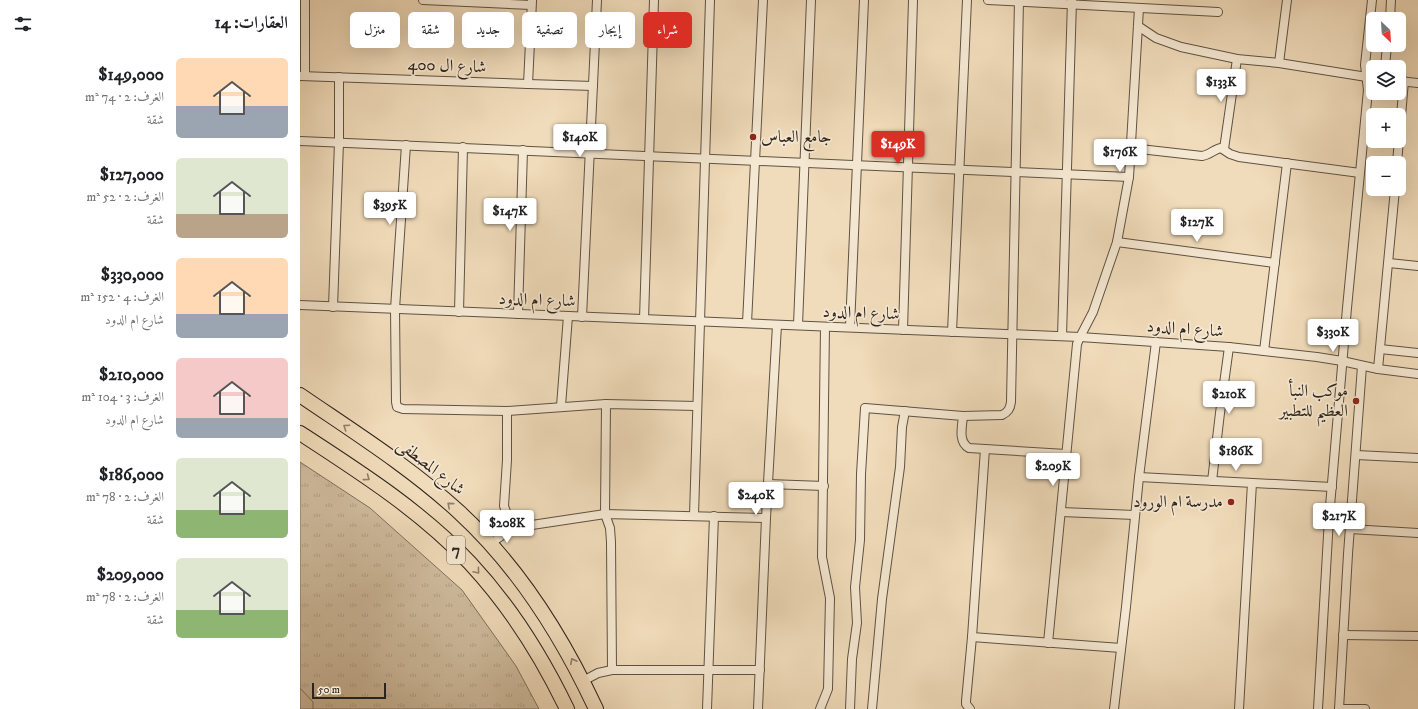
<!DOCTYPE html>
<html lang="ar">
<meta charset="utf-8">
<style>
:root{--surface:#fff;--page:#f6f6f6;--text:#202124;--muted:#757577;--accent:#d93025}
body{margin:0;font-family:"IM FELL DW Pica",Amiri,serif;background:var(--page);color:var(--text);direction:rtl;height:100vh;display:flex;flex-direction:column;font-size:15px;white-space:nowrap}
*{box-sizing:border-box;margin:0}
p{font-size:13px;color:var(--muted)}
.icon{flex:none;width:22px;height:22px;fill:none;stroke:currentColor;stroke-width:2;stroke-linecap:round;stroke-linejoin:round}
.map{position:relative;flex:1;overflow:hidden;direction:ltr}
.drawer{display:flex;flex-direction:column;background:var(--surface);width:300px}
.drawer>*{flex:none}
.top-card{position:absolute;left:12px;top:12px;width:380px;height:36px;direction:rtl;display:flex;gap:8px}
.needle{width:26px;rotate:155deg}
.controls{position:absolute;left:1066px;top:12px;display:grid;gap:8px}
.controls a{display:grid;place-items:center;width:40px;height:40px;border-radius:6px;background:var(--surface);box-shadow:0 4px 16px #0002;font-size:20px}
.scale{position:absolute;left:12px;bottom:10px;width:74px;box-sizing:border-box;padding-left:4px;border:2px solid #2f241d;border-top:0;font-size:11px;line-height:14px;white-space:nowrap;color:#2f241d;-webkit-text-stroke:3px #f5e8d2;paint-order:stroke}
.price{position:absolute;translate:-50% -34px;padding:0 9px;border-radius:4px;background:#fff;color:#222;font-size:13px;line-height:26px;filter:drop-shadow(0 1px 2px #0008)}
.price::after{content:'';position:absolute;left:50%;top:24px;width:12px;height:9px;margin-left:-6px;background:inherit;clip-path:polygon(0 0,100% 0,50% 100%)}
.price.selected{background:var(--accent);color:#fff}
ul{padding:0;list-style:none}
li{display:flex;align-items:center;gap:12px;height:100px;padding:0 12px}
li span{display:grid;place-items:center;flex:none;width:112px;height:80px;border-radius:6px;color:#555}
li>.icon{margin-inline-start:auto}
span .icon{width:48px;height:48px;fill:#fffc;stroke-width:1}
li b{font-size:17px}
h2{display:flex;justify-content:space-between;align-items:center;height:48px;padding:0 12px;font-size:17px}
.tag{padding:0 14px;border-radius:6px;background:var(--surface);box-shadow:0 4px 16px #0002;font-size:14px;line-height:36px}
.tag.selected{background:var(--accent);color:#fff}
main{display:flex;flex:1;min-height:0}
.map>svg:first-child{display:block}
.grass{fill:url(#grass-tufts);stroke:#7f705e}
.garden{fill:#cfbc9f;stroke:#7f705e}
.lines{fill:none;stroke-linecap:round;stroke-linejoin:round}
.street-casing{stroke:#5f5244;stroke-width:10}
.highway-casing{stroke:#2f241d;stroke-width:16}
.street{stroke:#f5e8d2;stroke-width:8}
.highway{stroke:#f0dbba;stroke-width:14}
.oneway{stroke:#90806c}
.poi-dot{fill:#8f2418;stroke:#f5e8d2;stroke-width:1.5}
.labels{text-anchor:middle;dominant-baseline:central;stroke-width:3.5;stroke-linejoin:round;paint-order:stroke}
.shield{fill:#f5e8d2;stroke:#6a5f53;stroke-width:1}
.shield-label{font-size:16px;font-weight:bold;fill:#2f241d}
.street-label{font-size:17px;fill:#2f241d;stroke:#f5e8d2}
.poi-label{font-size:17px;fill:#2f241d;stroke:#f5e8d2;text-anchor:end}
</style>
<main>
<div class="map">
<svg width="1118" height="709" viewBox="0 0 1118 709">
<defs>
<pattern id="grass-tufts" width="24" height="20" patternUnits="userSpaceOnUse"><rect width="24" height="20" fill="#cfbc9f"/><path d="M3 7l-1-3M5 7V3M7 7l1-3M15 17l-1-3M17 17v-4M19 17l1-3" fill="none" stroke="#b2a188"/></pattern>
</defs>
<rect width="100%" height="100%" fill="#f0dbba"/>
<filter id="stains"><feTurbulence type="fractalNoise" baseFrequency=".005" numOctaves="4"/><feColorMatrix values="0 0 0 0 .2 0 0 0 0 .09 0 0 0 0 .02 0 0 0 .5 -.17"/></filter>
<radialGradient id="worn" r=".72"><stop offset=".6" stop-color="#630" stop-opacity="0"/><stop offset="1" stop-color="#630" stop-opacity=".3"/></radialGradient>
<path class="grass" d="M0 462 70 508 162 590 216 666 239 709H0Z"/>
<path class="garden" d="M0 688 13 702V709H0Z"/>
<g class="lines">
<defs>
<g id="street">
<path d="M5 0V76"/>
<path d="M123 0 231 5"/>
<path d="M688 0 918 12"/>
<path d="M1090 19 1091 0"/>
<path d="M838 26 856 38 881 47 937 59 979 63 1073 78"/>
<path d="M979 63 987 0"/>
<path d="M1085 67 1087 45"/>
<path d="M0 76 228 84 293 86"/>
<path d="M1099 81 1118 83"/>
<path d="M228 84 232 1"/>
<path d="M0 141 829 177"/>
<path d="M106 145 95 309 96 402 97 407 103 409 207 411 306 404 397 406"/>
<path d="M831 148 902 156C910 155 914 149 921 148L930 154 939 157 1060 173"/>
<path d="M924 149 937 59"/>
<path d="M1097 163 1104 81"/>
<path d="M817 242 975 263"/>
<path d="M1089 263 1118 266"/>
<path d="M0 305 780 337 929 347 1017 357 1042 361 1078 369 1118 374"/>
<path d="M33 307 39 142V77"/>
<path d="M159 312 163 147"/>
<path d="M218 314 223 150"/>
<path d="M282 317 297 0"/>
<path d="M344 319 354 0"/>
<path d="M447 323 463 0"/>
<path d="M498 325 511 0"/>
<path d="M550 327 564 0"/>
<path d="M603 330 613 0"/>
<path d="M652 332 667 0"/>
<path d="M762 336 772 0"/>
<path d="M1080 349 1118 353"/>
<path d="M964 351 987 163"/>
<path d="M1078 369 1095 189"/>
<path d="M306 404 305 514 310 528 311 542 312 670"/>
<path d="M261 406 268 316"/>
<path d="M207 411V460L204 506 212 528 305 514 466 518"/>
<path d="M663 416C662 427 658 442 669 448L766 454"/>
<path d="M1056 455 1118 458"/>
<path d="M839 477 1032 487"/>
<path d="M912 481 920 413 929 347"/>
<path d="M468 484 524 486"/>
<path d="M761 512 835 515"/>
<path d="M394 515 410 0"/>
<path d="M1050 529 1118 533"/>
<path d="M190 544 212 528"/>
<path d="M1043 635 1118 636"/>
<path d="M672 637 821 648"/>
<path d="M748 643 777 344 780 337 793 312 817 242 829 177 839 8"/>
<path d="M283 681 298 673 312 670H460"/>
<path d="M407 709 414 516"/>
<path d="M458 709 466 518 477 325"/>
<path d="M520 709 528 689 530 598 522 557 525 327"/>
<path d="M550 709 552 659 557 623 555 587 560 540 561 474 565 408 663 416 702 415C708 412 710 409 711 402L719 0"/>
<path d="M572 709 582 599 600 467 602 427 605 411"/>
<path d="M670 709 666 704V701L672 637 685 449"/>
<path d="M814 709 826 607 839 477 856 342"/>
<path d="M939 709 952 483"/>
<path d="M1018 709 1029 518 1047 308 1068 90 1065 65 1072 0"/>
<path d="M1039 709 1048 554 1062 366"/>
<path d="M1039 709H1065"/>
</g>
<g id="highway">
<path d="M0 395C54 432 110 467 159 512 219 567 262 636 296 709"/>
<path d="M0 433C60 472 121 511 170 563 210 606 242 657 267 709"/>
</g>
</defs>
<use href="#street" class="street-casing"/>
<use href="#highway" class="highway-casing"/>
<use href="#street" class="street"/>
<use href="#highway" class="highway"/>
</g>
<defs><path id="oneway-chevron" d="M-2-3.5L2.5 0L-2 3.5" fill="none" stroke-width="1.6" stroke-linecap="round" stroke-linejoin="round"/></defs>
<g class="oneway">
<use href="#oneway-chevron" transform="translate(46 427) rotate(-146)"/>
<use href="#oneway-chevron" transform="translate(67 478) rotate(36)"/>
<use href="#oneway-chevron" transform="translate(150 505) rotate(-139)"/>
<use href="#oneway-chevron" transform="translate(177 571) rotate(50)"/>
<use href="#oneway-chevron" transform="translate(273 661) rotate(-117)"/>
</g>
<g class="poi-dot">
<circle cx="453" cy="137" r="4"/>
<circle cx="1056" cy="401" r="4"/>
<circle cx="931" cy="502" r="4"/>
</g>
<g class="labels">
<rect class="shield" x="147" y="536" width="18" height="28" rx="3"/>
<g class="shield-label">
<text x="156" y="550">7</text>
</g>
<g class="street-label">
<text transform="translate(147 66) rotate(2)">شارع ال 400</text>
<text transform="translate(237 300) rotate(2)">شارع ام الدود</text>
<text transform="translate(561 313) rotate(2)">شارع ام الدود</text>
<text transform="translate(885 329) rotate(4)">شارع ام الدود</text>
<text transform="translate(131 467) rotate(38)">شارع المصطفى</text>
</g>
<g class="poi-label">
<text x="461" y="137" text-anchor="start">جامع العباس</text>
<text x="1048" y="391">موكب النبأ<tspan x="1048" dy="20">العظيم للتطبير</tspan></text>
<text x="923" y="502">مدرسة ام الورود</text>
</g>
</g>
<rect width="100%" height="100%" filter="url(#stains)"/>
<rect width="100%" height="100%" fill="url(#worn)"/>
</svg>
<div class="controls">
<a><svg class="needle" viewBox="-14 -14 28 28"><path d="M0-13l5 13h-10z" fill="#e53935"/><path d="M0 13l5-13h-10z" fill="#757577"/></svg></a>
<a><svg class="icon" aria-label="layers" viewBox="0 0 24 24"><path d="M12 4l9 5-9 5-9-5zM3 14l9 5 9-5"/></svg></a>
<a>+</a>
<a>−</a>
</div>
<div class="scale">50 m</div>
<b class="price" style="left:921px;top:103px">$133K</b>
<b class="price" style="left:280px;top:158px">$140K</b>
<b class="price selected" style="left:598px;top:165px">$149K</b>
<b class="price" style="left:820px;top:173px">$176K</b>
<b class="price" style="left:90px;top:226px">$395K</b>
<b class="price" style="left:210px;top:232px">$147K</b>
<b class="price" style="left:897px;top:243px">$127K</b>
<b class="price" style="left:1033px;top:353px">$330K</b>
<b class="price" style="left:929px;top:415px">$210K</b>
<b class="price" style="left:936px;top:472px">$186K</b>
<b class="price" style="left:753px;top:487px">$209K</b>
<b class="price" style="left:456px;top:516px">$240K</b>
<b class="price" style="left:1039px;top:537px">$217K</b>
<b class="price" style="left:207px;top:544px">$208K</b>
<div class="top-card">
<a class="tag selected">شراء</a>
<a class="tag">إيجار</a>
<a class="tag">تصفية</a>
<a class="tag">جديد</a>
<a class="tag">شقة</a>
<a class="tag">منزل</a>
</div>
</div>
<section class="drawer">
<h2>العقارات: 14<svg class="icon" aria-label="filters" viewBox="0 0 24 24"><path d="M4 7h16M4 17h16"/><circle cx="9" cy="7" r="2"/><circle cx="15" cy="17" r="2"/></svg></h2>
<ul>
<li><span style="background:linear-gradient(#ffd9b3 60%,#9aa5b1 0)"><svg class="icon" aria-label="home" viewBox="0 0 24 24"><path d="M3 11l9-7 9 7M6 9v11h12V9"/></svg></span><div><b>$149,000</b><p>الغرف: 2 · 74 m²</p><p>شقة</p></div></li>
<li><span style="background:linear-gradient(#dfe7d0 70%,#b9a48a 0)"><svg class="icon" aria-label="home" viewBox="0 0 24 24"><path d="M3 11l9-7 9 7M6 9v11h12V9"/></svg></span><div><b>$127,000</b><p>الغرف: 2 · 52 m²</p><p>شقة</p></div></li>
<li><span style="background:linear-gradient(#ffd9b3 70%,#9aa5b1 0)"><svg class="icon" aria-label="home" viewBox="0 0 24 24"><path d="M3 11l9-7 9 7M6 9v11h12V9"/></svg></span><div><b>$330,000</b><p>الغرف: 4 · 152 m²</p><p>شارع ام الدود</p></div></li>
<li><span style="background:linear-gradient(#f6c9c9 75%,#9aa5b1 0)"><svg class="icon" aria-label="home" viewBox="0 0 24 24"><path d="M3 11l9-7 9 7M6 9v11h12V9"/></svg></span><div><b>$210,000</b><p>الغرف: 3 · 104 m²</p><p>شارع ام الدود</p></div></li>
<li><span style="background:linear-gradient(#dfe7d0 65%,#8fb573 0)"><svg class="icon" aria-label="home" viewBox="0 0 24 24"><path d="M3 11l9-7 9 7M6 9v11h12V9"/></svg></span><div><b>$186,000</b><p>الغرف: 2 · 78 m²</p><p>شقة</p></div></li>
<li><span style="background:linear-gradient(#dfe7d0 65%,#8fb573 0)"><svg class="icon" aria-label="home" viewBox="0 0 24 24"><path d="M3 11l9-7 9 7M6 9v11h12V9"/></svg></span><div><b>$209,000</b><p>الغرف: 2 · 78 m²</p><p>شقة</p></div></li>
</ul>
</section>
</main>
